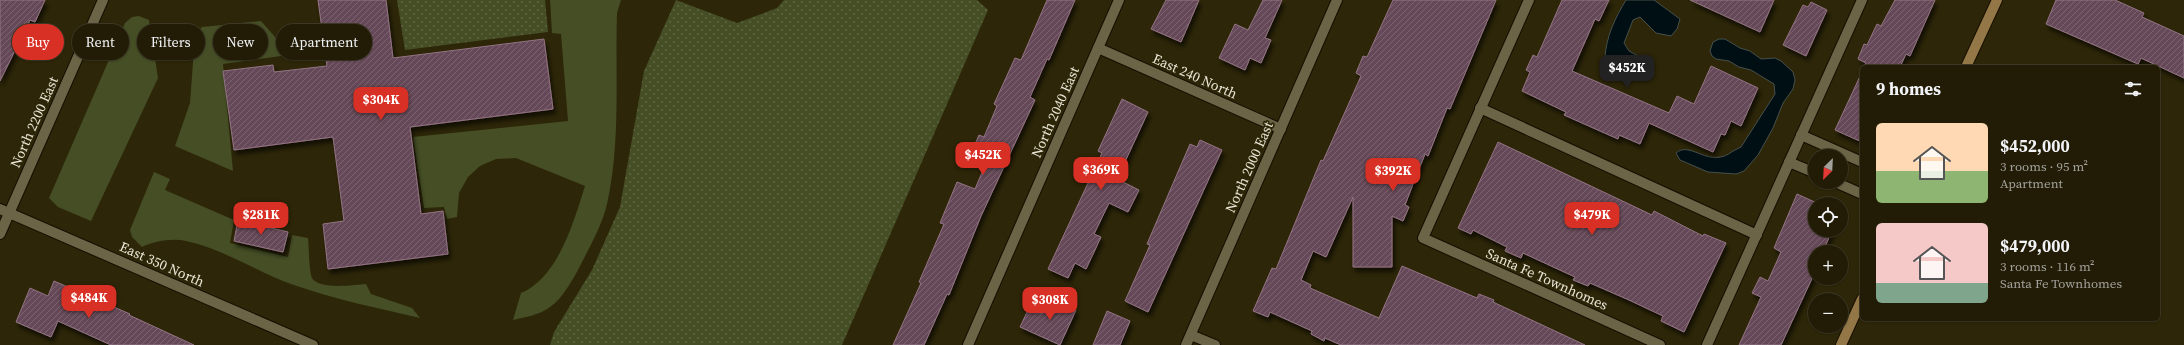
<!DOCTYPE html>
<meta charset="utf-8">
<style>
:root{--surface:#221c06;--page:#2e2914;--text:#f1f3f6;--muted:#a2a19b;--line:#3f3a28;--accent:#d93025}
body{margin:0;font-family:"Source Serif 4",serif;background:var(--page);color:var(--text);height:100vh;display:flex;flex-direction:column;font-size:15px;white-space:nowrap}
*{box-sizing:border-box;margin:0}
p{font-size:13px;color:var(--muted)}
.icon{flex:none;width:22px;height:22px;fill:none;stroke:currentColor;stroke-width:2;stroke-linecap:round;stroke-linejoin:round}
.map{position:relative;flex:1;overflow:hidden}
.panel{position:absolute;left:1860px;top:65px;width:300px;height:256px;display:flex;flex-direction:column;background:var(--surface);border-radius:6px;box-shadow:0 1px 3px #0004,0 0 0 1px var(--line)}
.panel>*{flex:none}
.hud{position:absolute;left:12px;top:24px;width:380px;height:36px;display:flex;gap:8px}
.needle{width:26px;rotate:204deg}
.controls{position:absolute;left:1808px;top:149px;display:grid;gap:8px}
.controls a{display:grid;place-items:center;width:40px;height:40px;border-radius:50%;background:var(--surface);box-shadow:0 1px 3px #0004,0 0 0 1px var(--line);font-size:20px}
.price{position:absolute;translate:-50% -34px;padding:0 9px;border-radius:8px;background:var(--accent);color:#fff;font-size:13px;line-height:26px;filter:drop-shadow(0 1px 2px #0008)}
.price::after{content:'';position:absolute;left:50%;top:24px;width:12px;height:9px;margin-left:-6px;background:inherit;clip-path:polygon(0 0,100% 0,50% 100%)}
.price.selected{background:#222;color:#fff}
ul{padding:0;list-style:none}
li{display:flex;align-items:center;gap:12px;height:100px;padding:0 16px}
li span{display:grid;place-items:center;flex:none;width:112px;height:80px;border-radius:6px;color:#555}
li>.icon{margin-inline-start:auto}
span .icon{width:48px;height:48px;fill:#fffc;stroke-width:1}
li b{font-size:17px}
h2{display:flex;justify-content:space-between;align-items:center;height:48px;padding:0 16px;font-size:17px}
.chip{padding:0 14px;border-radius:18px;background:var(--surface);box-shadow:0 1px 3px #0004,0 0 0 1px var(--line);font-size:14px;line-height:36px}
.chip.selected{background:var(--accent);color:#fff}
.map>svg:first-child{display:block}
.green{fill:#454e25}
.park{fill:url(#park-dots)}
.water{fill:#000f13;stroke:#46504d}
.building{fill:url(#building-hatch);stroke:#937484;filter:url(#shadow)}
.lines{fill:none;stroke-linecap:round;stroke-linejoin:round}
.minor-casing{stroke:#150e00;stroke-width:12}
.secondary-casing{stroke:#150e00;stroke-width:12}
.minor{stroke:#6c6446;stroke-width:10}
.secondary{stroke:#937747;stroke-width:10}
.labels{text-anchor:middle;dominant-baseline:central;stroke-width:3.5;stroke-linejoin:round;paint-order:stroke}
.street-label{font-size:14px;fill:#eae6d5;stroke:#2d2608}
</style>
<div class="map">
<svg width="2184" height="345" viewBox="0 0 2184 345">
<defs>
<pattern id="park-dots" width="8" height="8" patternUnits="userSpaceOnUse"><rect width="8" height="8" fill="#454e25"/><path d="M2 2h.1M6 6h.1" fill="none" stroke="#606844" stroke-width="1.8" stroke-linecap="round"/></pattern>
<pattern id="building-hatch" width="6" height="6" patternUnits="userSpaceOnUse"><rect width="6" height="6" fill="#664959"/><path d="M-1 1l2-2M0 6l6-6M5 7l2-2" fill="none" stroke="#7c6370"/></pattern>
<filter id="shadow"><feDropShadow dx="2.5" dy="4.5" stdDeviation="2" flood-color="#0009"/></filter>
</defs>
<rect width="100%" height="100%" fill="#2d2608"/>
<g class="green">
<path d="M550 0H621L617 13C615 77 621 142 607 204 602 226 590 246 580 266 573 279 563 298 550 307 540 315 525 317 513 320L521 293C558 278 574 221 585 186L516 158 496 159 480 166 468 177 459 193 457 217 447 219 444 207 424 208 413 137 568 121 561 34 552 33Z"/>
<path d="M139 16 149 20 158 78 91 221 58 207 49 198 125 23 132 17Z"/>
<path d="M261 21 283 46 281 56 223 64 233 171 175 146 190 103 195 35 202 27Z"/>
<path d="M154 172 170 179 165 190 234 220 230 243 288 257 292 235 308 238C309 247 309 271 312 278 319 290 354 285 366 284L371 294 412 308 420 318C377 308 333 299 291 284 256 271 223 249 186 241 172 238 155 241 142 247L132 237 130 230Z"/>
</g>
<g class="park">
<path d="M397 0H545L548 32 405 50Z"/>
<path d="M676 0 737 23 777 8 784 0H977L988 10 842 345H550L554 332 592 270 620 207 644 71Z"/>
</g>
<g class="water">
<path d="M1626 0H1654L1680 19 1677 29 1671 36 1656 33 1640 17 1633 20 1624 43 1629 51 1642 58 1647 70 1643 80 1613 69 1605 58C1606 37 1615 18 1626 0Z"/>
<path d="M1719 39H1725L1740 48 1750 51 1761 59 1775 58 1781 61 1793 72 1795 80 1793 89 1783 103 1773 128 1758 155 1744 171 1736 174 1708 172 1680 160 1676 153C1691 140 1709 170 1733 151L1741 147 1775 94 1774 84 1751 70 1739 67 1729 61 1716 59 1712 56 1710 51 1713 42Z"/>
</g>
<g class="building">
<path d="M0 0H45L35 22 30 20 0 81Z"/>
<path d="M318 0H386L393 58 544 39 553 109 410 127 421 214 443 211 448 254 328 269 323 224 344 221 333 137 234 150 223 71 273 65 274 72 327 66Z"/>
<path d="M1047 0H1075L1049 60 1047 59 1030 97 1035 100 981 216 949 295 947 294 924 345H893L921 283 919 282 944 224 940 223 957 182 975 189 986 163 970 156 979 135 984 137 997 106 994 104 1015 58 1021 60Z"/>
<path d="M1166 0H1199L1181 42 1151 29Z"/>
<path d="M1263 0H1282L1265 38 1271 40 1261 63 1250 58 1245 70 1219 58 1235 24 1248 30Z"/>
<path d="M1393 0H1496L1450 109 1447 108 1428 156 1425 154 1413 184 1405 205 1409 207 1403 221 1392 216V267H1353V197L1326 257 1313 251 1301 280 1311 285 1310 288 1379 318 1402 266 1477 298 1479 294 1494 300 1493 302 1585 345H1341L1325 338 1324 341 1311 334 1312 331 1270 312 1268 317 1253 311 1272 268 1276 269 1321 160 1323 161 1349 103 1361 76 1356 73 1363 56 1367 57Z"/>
<path d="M1562 0H1609L1599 21 1595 19 1572 71 1669 113 1677 96 1694 104 1711 66 1758 88 1741 126 1731 121 1725 135 1721 134 1713 152 1649 123 1640 144 1619 135 1618 139 1564 115 1566 112 1522 91 1530 72 1526 70 1533 55 1537 57Z"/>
<path d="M1690 0H1774L1760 32Z"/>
<path d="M1895 0H1935L1910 56 1906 54 1900 67H1864L1866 63 1858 59 1864 44 1867 45 1877 24 1881 26Z"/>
<path d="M2056 0H2115L2144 13 2142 17 2184 36V78L2141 58 2138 64 2046 24Z"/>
<path d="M1811 2 1827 10 1806 56 1783 45 1803 5 1808 7Z"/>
<path d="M1862 72V142L1835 130Z"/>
<path d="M1122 99 1148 112 1117 179 1139 190 1128 212 1109 203 1094 234 1101 237 1086 269 1075 263 1068 278 1048 269 1102 153 1098 151Z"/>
<path d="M1200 140 1222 150 1148 312 1125 301 1150 245 1147 244 1190 144 1197 147Z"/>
<path d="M1498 142 1652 215 1654 211 1703 236 1704 234 1726 243 1684 332 1661 321 1663 316 1629 300 1590 283 1588 286 1573 280 1575 277 1523 253 1521 258 1505 251 1507 247 1473 230 1471 234 1458 228Z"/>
<path d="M1797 194 1819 204H1815V230H1832L1823 252H1815V272L1781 345H1739L1761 297 1752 293 1760 277 1768 281 1781 252 1774 248Z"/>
<path d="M238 220 288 232 283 252 234 241Z"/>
<path d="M54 281 130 314 129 315 194 345H111L58 321 51 337 16 322 30 288 48 296Z"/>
<path d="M1050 298 1076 310 1060 345 1020 327 1029 308 1042 314Z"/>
<path d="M1107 311 1130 321 1120 345H1093Z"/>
</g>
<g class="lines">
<defs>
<g id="minor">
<path d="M1529 0 1423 238 1660 345"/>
<path d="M1098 48 1281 129"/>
<path d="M1480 108 1757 235"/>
<path d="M1801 135 1862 162"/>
<path d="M1789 162 1815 173"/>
<path d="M1835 182 1862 194"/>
<path d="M0 209 313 345"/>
<path d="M0 234 103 0"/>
<path d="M1191 335 1215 345"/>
<path d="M968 345 1119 0"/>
<path d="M1186 345 1337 0"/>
<path d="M1707 345 1862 0"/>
</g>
<g id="secondary">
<path d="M1966 67 1997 0"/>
<path d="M1841 345 1862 299"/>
</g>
</defs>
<use href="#minor" class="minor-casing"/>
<use href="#secondary" class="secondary-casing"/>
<use href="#minor" class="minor"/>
<use href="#secondary" class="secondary"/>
</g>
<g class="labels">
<g class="street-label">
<text transform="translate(1195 76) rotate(24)">East 240 North</text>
<text transform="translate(1055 112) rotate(-66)">North 2040 East</text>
<text transform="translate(34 122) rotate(-66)">North 2200 East</text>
<text transform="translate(1249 167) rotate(-66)">North 2000 East</text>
<text transform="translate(162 264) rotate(24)">East 350 North</text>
<text transform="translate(1547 279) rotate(24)">Santa Fe Townhomes</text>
</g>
</g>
</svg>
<div class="controls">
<a><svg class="needle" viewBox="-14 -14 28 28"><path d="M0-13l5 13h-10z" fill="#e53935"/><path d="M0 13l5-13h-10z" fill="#a2a19b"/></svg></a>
<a><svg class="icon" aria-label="locate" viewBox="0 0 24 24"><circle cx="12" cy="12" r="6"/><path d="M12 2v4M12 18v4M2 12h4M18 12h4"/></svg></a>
<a>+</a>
<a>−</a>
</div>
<b class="price selected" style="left:1627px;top:89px">$452K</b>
<b class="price" style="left:381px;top:121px">$304K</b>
<b class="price" style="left:983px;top:176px">$452K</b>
<b class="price" style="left:1101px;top:191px">$369K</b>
<b class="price" style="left:1393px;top:192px">$392K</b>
<b class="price" style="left:261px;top:236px">$281K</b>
<b class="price" style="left:1592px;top:236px">$479K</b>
<b class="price" style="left:89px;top:319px">$484K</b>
<b class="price" style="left:1050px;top:321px">$308K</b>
<div class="hud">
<a class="chip selected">Buy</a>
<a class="chip">Rent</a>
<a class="chip">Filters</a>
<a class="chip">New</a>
<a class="chip">Apartment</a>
</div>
<section class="panel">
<h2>9 homes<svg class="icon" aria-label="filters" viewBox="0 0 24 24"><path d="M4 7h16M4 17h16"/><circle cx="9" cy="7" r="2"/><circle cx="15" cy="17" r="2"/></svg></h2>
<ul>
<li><span style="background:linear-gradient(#ffd9b3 60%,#8fb573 0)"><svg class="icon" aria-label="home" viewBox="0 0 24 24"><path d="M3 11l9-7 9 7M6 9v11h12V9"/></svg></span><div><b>$452,000</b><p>3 rooms · 95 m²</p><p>Apartment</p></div></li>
<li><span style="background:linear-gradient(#f6c9c9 75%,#7fa58c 0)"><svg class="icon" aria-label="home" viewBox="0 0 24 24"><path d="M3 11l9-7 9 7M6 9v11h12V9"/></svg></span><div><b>$479,000</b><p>3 rooms · 116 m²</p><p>Santa Fe Townhomes</p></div></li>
</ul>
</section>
</div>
